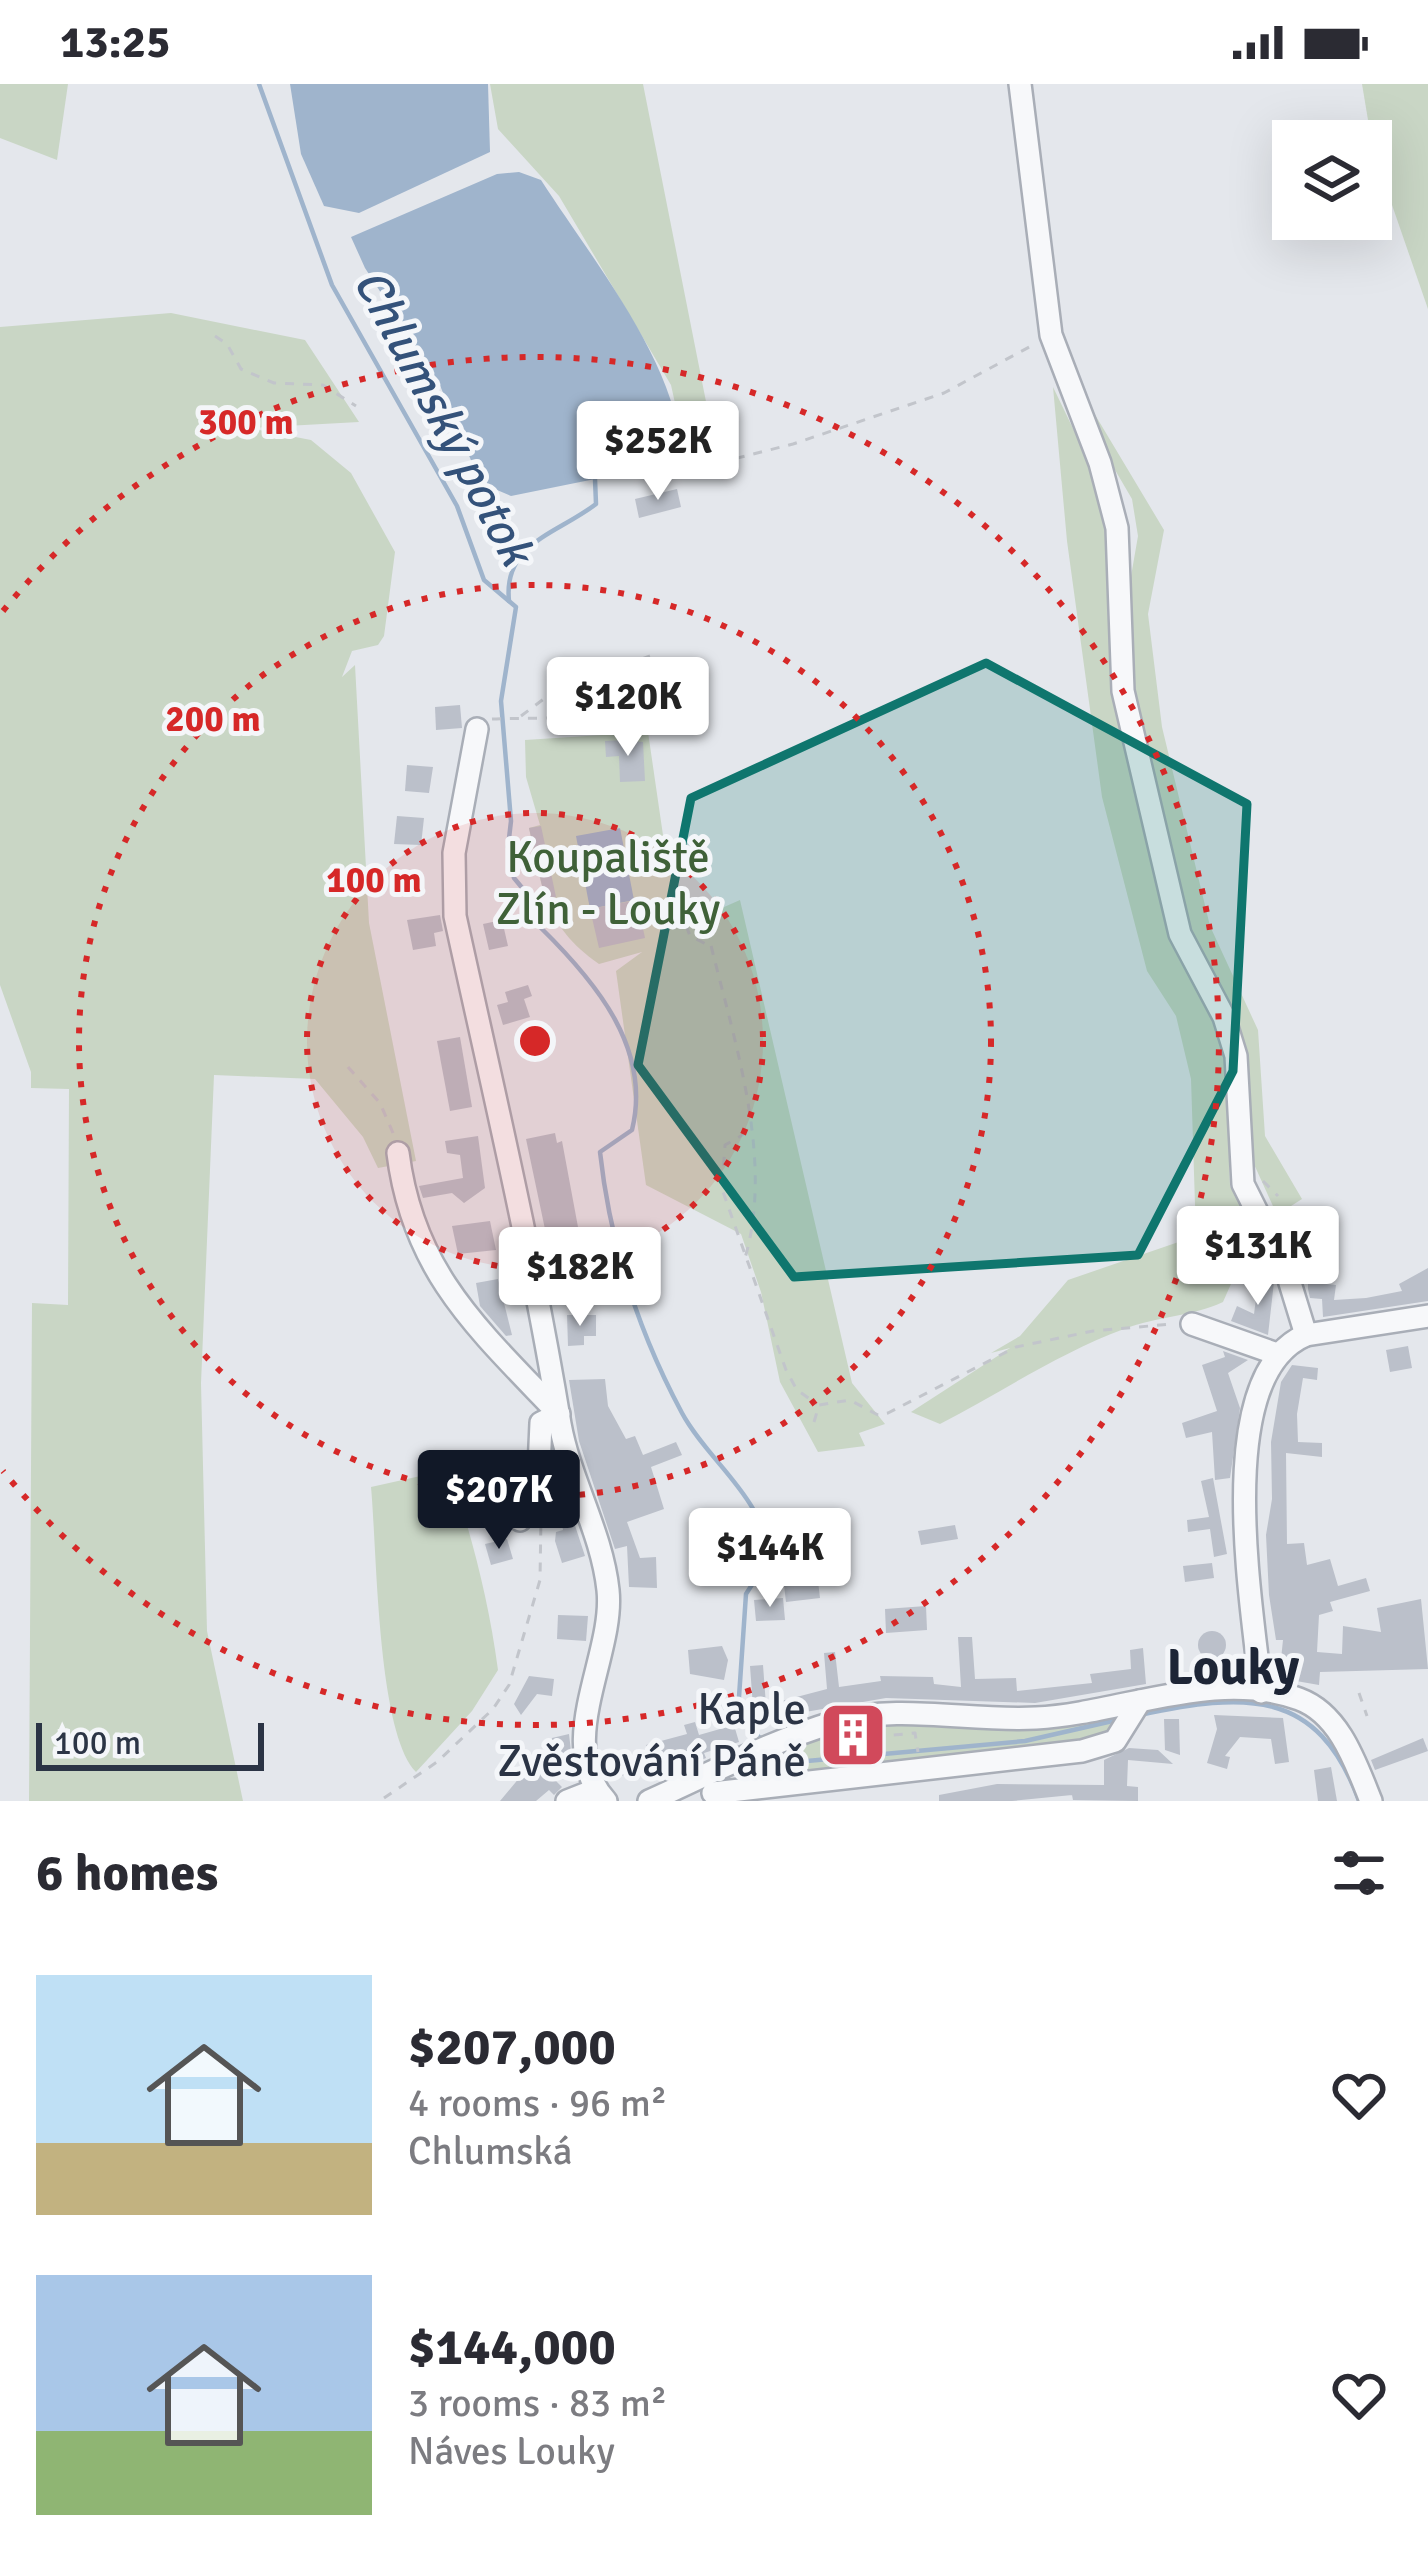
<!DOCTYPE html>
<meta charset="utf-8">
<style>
:root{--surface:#fff;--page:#f7f7f7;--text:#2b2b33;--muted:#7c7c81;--accent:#111827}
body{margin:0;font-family:Signika,sans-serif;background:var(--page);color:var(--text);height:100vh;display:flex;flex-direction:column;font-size:45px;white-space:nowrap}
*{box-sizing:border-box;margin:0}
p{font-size:39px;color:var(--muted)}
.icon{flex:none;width:66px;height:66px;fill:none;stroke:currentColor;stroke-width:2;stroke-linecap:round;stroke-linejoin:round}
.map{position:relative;height:1717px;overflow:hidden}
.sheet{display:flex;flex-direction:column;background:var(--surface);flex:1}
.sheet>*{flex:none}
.tools{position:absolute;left:1272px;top:36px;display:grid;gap:24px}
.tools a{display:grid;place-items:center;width:120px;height:120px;border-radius:0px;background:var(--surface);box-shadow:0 12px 48px #0002;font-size:60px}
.scale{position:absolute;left:36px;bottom:30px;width:228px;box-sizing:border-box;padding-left:12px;border:6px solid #2b3445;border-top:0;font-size:33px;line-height:42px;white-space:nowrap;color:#2b3445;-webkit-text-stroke:9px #f4f6f9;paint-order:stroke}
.price{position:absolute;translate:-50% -102px;padding:0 27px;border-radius:12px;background:#fff;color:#222;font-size:39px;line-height:78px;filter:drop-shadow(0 3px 6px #0008)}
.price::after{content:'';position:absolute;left:50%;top:72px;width:36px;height:27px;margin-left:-18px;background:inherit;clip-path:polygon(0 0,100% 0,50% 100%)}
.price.current{background:var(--accent);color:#fff}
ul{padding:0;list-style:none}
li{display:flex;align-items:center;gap:36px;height:300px;padding:0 36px}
li span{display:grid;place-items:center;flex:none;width:336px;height:240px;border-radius:0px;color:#555}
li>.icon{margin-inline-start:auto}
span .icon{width:144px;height:144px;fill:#fffc;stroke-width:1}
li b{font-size:51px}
h2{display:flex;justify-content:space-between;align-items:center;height:144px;padding:0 36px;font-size:51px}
.status{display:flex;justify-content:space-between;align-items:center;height:84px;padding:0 60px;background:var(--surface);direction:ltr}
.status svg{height:33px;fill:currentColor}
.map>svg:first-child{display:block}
.green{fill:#c9d6c5}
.water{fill:#9fb4cc}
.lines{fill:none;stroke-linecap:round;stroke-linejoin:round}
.stream{stroke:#9fb4cc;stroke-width:4.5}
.building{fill:#bbc0ca}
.minor-casing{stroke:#a9aeb7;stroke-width:26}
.path{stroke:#c2c5cb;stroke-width:3;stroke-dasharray:9 9;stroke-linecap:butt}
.minor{stroke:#f7f8fa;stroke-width:21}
.marked{fill:#0f766e;fill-opacity:0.2;stroke:#0f766e;stroke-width:9;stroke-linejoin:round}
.ring{fill:none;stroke:#d62828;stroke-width:6;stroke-dasharray:6 12}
.labels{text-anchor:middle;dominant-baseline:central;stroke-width:10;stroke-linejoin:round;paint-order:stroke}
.park-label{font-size:45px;fill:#3f6138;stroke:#f4f6f9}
.poi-label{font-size:45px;fill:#2b3445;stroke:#f4f6f9;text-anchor:end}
.water-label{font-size:48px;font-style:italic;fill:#34527a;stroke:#f4f6f9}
.quarter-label{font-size:51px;font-weight:bold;fill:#1d2536;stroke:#f4f6f9}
.centre{fill:#d62828;stroke:#f4f6f9;stroke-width:6}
.ring-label{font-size:36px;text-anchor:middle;font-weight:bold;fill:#d62828;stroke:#f4f6f9;stroke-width:10;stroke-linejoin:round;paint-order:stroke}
</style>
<div class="status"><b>13:25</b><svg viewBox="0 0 49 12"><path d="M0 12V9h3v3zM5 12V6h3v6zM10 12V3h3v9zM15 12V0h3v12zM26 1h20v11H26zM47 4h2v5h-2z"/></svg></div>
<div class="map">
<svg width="1428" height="1717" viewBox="0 0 1428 1717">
<rect width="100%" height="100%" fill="#e4e7ec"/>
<g class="green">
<path d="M0 0H68L57 76 0 54Z"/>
<path d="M490 0H643L718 378H688L671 301 559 112 498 45Z"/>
<path d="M1362 0H1428V225L1373 66Z"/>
<path d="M171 229 305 256 359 338 249 344 311 356 351 389 395 468 384 552 378 561 352 567 342 593 355 581 369 839 416 1077 378 1084 363 1053 315 995 214 991 201 1299 207 1547 243 1717H29L32 1219 68 1221 69 1005 31 1004V988L0 901V243Z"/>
<path d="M1053 303 1096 392 1111 465 1117 608 1226 973 1230 1102 1256 1149 1242 1155 1246 1166 1223 1218C1190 1233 1158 1232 1124 1245 1061 1268 1000 1309 940 1340L911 1328 1010 1264 991 1269 1020 1252 1068 1196 1196 1152 1191 995 1176 932 1147 887 1102 713 1067 457Z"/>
<path d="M1094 329 1164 446 1148 530 1162 643 1210 842 1258 946 1265 1052 1302 1115 1277 1131 1253 1078 1247 966 1186 846 1129 607 1126 521 1138 452 1132 415 1101 362Z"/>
<path d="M648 648 664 758 687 831 674 845 740 816 852 1299 885 1340 859 1349 865 1362 818 1368 780 1298 761 1208 741 1150 646 1101 616 887 642 868 599 880C544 841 543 806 529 744L540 741 526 693 525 656Z"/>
<path d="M434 1389 452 1392C473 1457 489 1518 498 1586L472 1627 416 1688C377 1648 377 1466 371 1403Z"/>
<path d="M1122 1631 1108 1649 1076 1662 759 1696 755 1682C810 1624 1040 1634 1122 1631Z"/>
</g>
<g class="water">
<path d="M290 0H488L490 68 359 129 324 122 301 70Z"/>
<path d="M519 88 541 96C591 174 673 273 681 364L659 377 595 395 511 412 490 403 475 386 439 299 365 184 351 153 497 90Z"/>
<path d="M620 744 634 816 590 825 576 752Z"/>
</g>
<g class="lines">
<g class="stream">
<path d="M259 0 332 201 457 422 484 496 516 523 501 617 511 737 508 763 514 794 543 829 541 844C596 898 652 965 632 1046L600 1068C610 1159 638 1247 682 1329 709 1379 767 1415 768 1476L746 1510 739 1613 746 1640 763 1657"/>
<path d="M509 517C503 459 557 450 596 420L595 395"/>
<path d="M1140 1631C1244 1609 1318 1603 1359 1717"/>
<path d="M773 1671 807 1677 1025 1657 1117 1636"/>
</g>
</g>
<g class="building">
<path d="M677 405 681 423 639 434 635 415Z"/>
<path d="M460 621 462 644 436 646 435 623Z"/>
<path d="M624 656 643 658 645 697 620 698 619 672 606 673 605 657Z"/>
<path d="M407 681 433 683 429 709 405 707Z"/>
<path d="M397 732 424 734 421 761 394 760Z"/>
<path d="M541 742 556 813 545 815 529 744Z"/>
<path d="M637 816 645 854 599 864 590 825Z"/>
<path d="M440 831 443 847 434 849 436 862 413 866 407 836Z"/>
<path d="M502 836 508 862 489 866 483 840Z"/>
<path d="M528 901 532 912 524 915 530 933 503 941 497 921 508 918 505 908Z"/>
<path d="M460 953 472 1023 450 1027 437 957Z"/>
<path d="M555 1049 557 1059 562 1057 578 1143 546 1150 526 1055Z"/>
<path d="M478 1052 485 1104 464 1119 452 1109 423 1114 419 1102 463 1094 460 1071 447 1069 445 1057Z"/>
<path d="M490 1137 496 1166 458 1170 452 1142Z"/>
<path d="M1428 1184V1217L1323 1233 1322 1215 1310 1214 1308 1205V1198L1336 1201 1334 1216 1366 1214 1402 1207 1399 1200Z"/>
<path d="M1259 1192H1272L1274 1198 1268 1251 1231 1237 1237 1222 1254 1230Z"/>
<path d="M498 1195 512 1251 506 1252 480 1222 476 1199Z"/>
<path d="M567 1231H596V1252H584V1261L568 1262Z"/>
<path d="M1408 1262 1412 1284 1390 1288 1386 1266Z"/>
<path d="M1223 1267 1248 1276 1228 1289 1240 1324 1230 1394 1215 1396 1212 1348 1186 1354 1182 1339 1217 1327 1202 1281 1225 1273Z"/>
<path d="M1292 1281 1318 1284 1317 1296 1303 1294 1297 1330 1298 1358 1322 1359V1373L1286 1369 1287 1460 1304 1459 1307 1481 1330 1475 1338 1502 1366 1494 1370 1507 1330 1518 1333 1527 1319 1531 1317 1568 1342 1570 1343 1542 1381 1548 1377 1524 1421 1515 1428 1585 1320 1588 1319 1601 1279 1594 1283 1556H1276L1269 1511 1266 1451 1272 1415 1271 1358 1281 1298Z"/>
<path d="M605 1295 608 1322 626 1355 635 1352 643 1371 676 1358 682 1371 651 1383 664 1425 627 1438 640 1474 656 1473 657 1504 629 1503 627 1462 615 1465 579 1357 569 1296Z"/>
<path d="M1213 1394 1227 1470 1214 1473 1210 1445 1188 1448 1187 1436 1209 1433 1201 1397Z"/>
<path d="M564 1408 585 1472 562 1479 555 1457 556 1448 563 1446 556 1409Z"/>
<path d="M955 1441 958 1455 921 1461 918 1447Z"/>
<path d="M507 1455 513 1475 491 1481 485 1460Z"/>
<path d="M1212 1479 1214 1494 1185 1498 1183 1482Z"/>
<path d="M816 1480 820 1514 786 1518 782 1484Z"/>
<path d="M783 1514 785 1536 756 1537 754 1516Z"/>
<path d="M926 1522 927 1546 886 1549 885 1525Z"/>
<path d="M558 1531 588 1532 586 1557 557 1555Z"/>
<circle cx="1212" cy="1561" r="14"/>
<path d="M958 1553H972L975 1595 1016 1594 1017 1607 1092 1599 1090 1590 1131 1585 1130 1566 1143 1564 1146 1600 1035 1619 886 1614 754 1637 750 1582 763 1581 766 1621 827 1605 824 1569 835 1568 839 1603 881 1597 880 1592 933 1593 934 1600 961 1603Z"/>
<path d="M722 1562 728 1576 724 1596 690 1590 688 1566Z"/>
<path d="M529 1592 554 1595 552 1612 537 1610 521 1631 514 1620Z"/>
<path d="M1214 1631 1283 1634 1289 1678 1275 1680 1271 1655 1240 1653 1225 1672 1230 1673 1227 1685 1207 1679 1217 1645Z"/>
<path d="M1164 1635H1179L1180 1671 1165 1666Z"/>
<path d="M695 1638 699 1651 734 1641 739 1658 704 1669 706 1674 696 1678 694 1672 610 1695 605 1688 602 1675 613 1673 615 1682 650 1672 646 1661 687 1650 684 1641Z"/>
<path d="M569 1650 573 1684 549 1690 562 1703 554 1711 549 1706 536 1717H500L530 1681H552V1654Z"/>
<path d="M1423 1654 1428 1667 1375 1686 1371 1676Z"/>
<path d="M1129 1664 1158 1666 1173 1680 1128 1676 1127 1702 1138 1703V1717L1073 1716 1071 1706 1072 1711 1012 1717H939V1711L997 1700 1104 1701V1676Z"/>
<path d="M1331 1683 1337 1717H1318L1314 1686Z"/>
</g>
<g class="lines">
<defs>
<g id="minor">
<path d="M1020 0 1051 251 1100 379 1117 444 1123 607 1180 850 1224 933 1236 972 1243 1100 1286 1186 1306 1251"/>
<path d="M477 645 454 769 455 832C492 1001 532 1169 560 1340 570 1396 602 1449 608 1506 615 1571 553 1660 606 1717"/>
<path d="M398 1069C413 1189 479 1246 559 1330L541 1339 539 1384 520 1436"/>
<path d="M1192 1240 1277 1270"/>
<path d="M1261 1608C1253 1525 1210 1291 1306 1251L1428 1232"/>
<path d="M713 1709 1082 1667 1115 1657 1140 1617"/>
<path d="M567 1717 595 1706"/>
<path d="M649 1717C710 1690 771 1657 835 1638 899 1619 970 1638 1036 1634 1120 1630 1215 1584 1299 1615 1340 1630 1356 1680 1371 1717"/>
</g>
</defs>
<use href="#minor" class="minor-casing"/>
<g class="path">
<path d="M215 252 227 260 241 285 274 299 323 301 356 322"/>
<path d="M666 392 793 360 944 309 1033 261"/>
<path d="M521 632 553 608"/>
<path d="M492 635C548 632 630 645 639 576L650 572"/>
<path d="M680 825 690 852 710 862"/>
<path d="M703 827C726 935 777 1065 745 1174"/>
<path d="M348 983 380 1019 393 1049"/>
<path d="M746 1049 725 1061 722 1105 786 1286 797 1306 817 1320"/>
<path d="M1263 1097 1278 1112"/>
<path d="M814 1338 819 1321 850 1316 878 1331 888 1329 1016 1263 1093 1247 1172 1240"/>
<path d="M1359 1609 1367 1632"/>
<path d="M840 1656 915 1649 918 1668"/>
<path d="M384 1714 437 1678 493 1625 509 1601 540 1496 541 1433"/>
</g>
<use href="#minor" class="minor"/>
</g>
<path class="marked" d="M986 579 1247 720 1233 987 1138 1171 794 1193 638 981 691 714Z"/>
<circle cx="535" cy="957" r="228" fill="#d62828" fill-opacity=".12"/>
<g class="ring">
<circle cx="535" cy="957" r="228"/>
<circle cx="535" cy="957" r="456"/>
<path d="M3 527A684 684 0 1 1 3 1387"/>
</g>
<defs>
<symbol id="building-square" viewBox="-11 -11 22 22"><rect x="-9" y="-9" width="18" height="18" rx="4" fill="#d1495b" stroke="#f4f6f9"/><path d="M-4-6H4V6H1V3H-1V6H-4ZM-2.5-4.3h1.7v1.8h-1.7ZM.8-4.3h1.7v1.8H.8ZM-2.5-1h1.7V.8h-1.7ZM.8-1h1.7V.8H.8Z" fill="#fff"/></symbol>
</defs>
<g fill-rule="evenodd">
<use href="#building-square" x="815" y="1613" width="76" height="76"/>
</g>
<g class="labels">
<g class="park-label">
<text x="608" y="773">Koupaliště<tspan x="608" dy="52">Zlín - Louky</tspan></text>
</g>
<g class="poi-label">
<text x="806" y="1625">Kaple<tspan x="806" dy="52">Zvěstování Páně</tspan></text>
</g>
<g class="water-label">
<text transform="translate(443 333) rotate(62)">Chlumský potok</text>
</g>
<g class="quarter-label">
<text x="1233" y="1583">Louky</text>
</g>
</g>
<circle cx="535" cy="957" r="18" class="centre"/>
<g class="ring-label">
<text x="246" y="350">300 m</text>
<text x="213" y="647">200 m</text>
<text x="374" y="808">100 m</text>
</g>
</svg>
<div class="tools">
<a><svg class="icon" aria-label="layers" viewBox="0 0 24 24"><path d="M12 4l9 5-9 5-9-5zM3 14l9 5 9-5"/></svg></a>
</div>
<div class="scale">100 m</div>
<b class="price" style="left:658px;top:419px">$252K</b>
<b class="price" style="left:628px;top:675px">$120K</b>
<b class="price" style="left:1258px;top:1224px">$131K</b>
<b class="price" style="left:580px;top:1245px">$182K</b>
<b class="price current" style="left:499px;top:1468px">$207K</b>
<b class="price" style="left:770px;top:1526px">$144K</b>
</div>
<section class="sheet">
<h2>6 homes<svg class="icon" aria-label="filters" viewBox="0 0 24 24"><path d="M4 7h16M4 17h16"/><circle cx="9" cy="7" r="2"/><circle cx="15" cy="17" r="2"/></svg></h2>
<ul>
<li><span style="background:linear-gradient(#bfe0f5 70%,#c2b280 0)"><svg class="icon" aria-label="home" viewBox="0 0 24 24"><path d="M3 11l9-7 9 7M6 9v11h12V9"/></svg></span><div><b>$207,000</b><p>4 rooms · 96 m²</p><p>Chlumská</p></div><svg class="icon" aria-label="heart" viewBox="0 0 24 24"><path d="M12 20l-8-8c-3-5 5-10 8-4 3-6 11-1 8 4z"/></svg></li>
<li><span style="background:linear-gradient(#a9c7e8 65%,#8fb573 0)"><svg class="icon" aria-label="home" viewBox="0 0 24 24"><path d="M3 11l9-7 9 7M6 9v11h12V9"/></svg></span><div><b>$144,000</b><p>3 rooms · 83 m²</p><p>Náves Louky</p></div><svg class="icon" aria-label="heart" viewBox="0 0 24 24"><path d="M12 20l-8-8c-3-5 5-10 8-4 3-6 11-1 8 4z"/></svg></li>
</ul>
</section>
